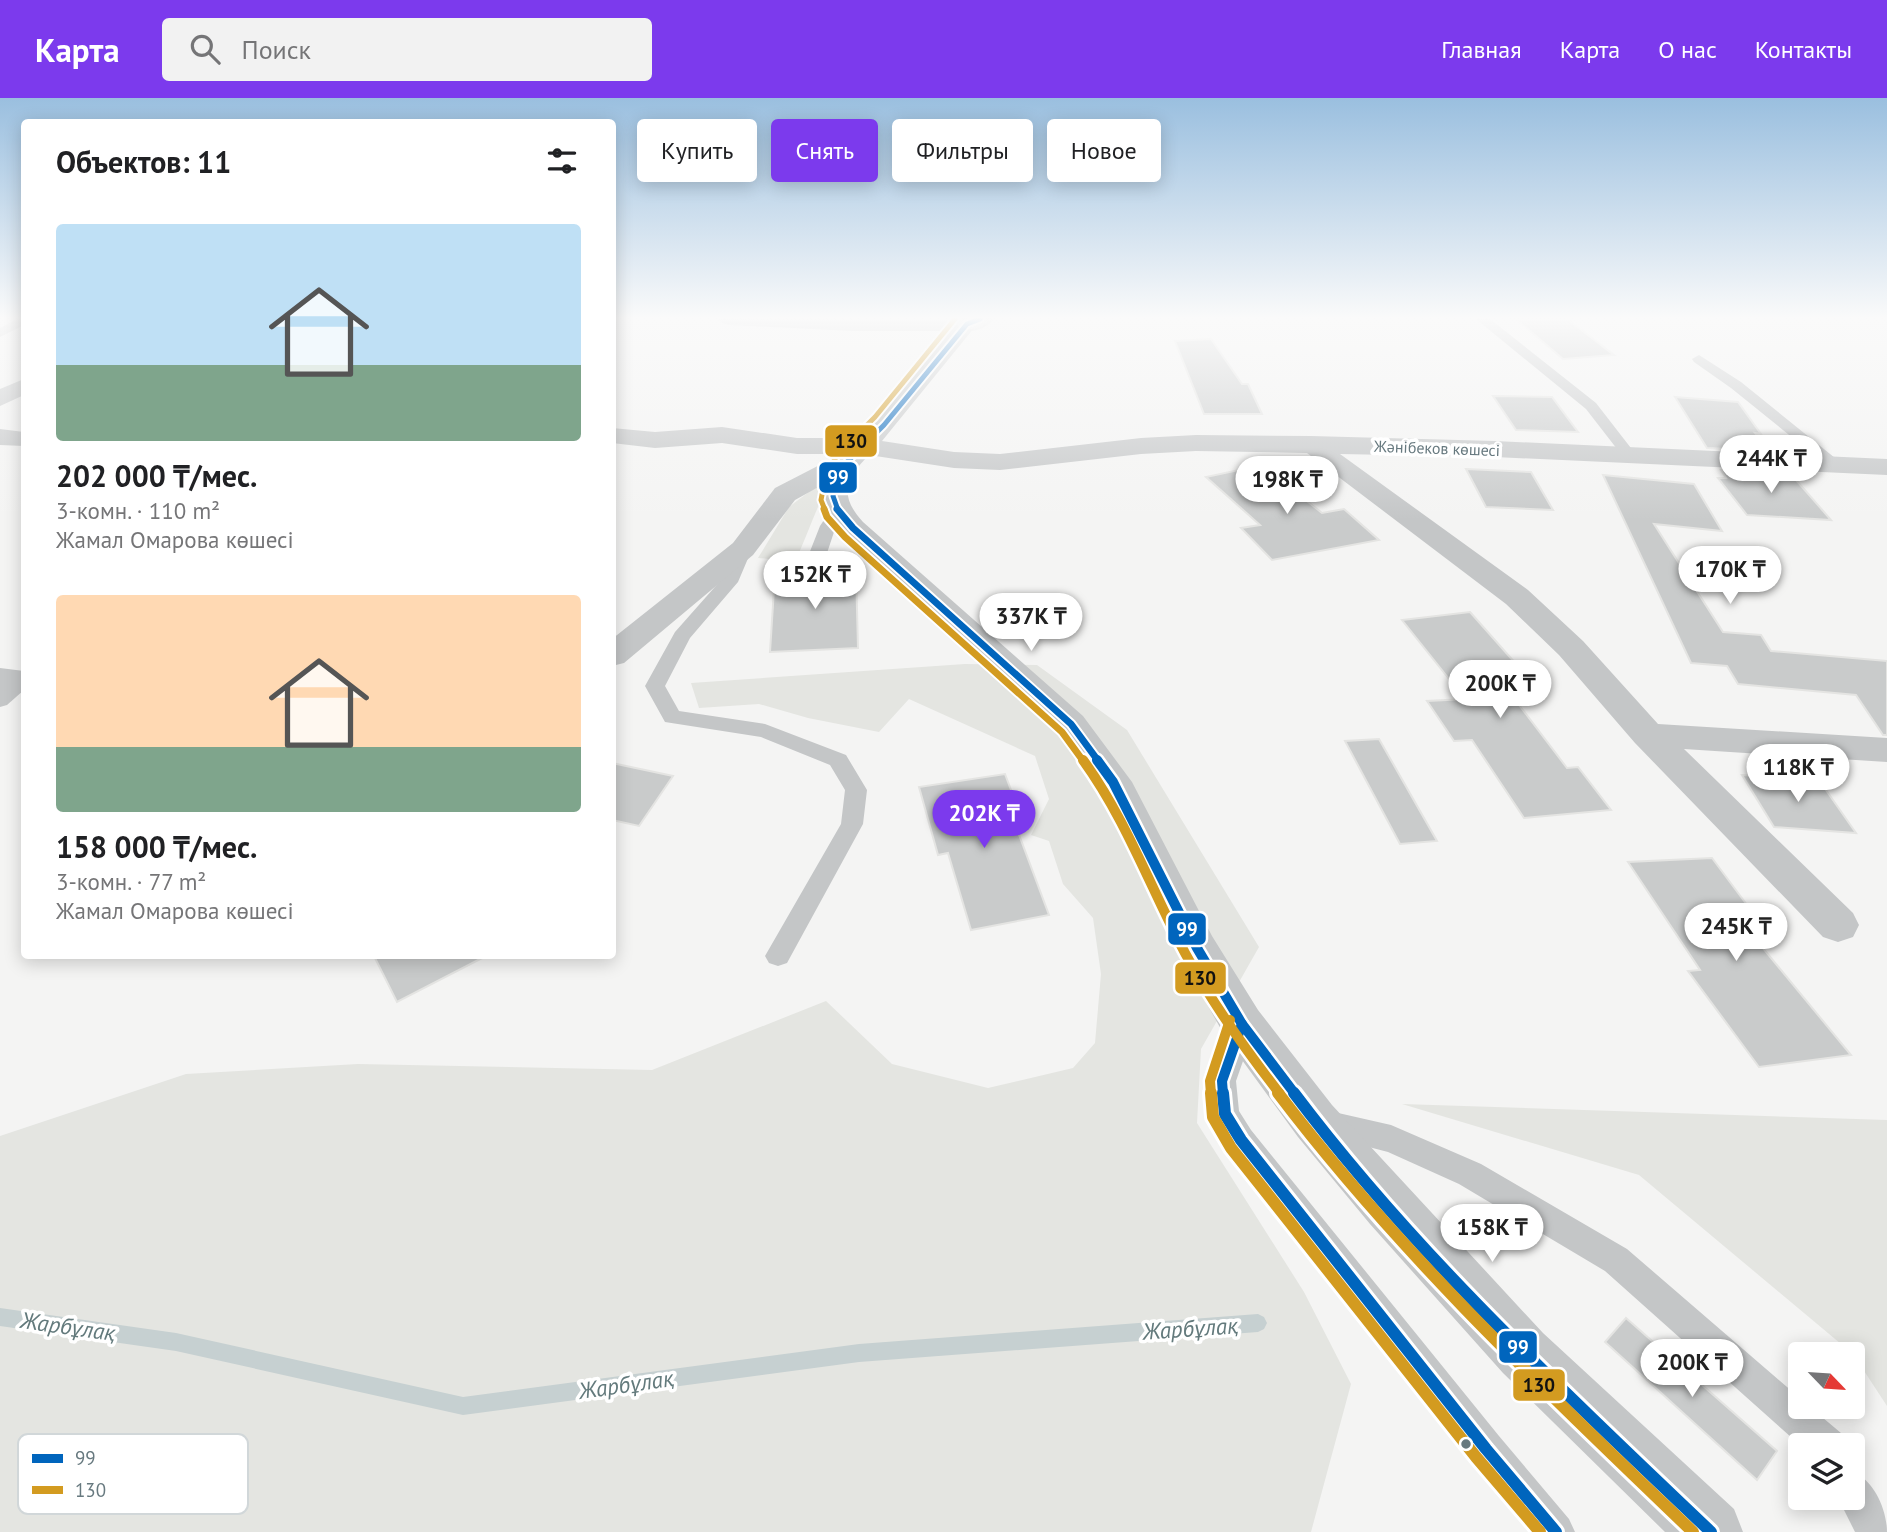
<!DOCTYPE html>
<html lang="ru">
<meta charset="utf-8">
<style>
:root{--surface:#fff;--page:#f2f2f2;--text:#202124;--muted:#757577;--accent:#7c3aed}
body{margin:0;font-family:"PT Sans",sans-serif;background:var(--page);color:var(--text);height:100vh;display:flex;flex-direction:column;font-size:26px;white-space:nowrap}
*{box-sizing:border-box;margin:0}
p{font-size:23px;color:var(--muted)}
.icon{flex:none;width:38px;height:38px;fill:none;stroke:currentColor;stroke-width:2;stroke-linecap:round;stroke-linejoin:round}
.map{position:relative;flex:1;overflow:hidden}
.drawer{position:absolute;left:21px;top:21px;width:595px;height:840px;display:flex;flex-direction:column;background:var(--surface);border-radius:7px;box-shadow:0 4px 18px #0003}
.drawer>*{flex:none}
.guide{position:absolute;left:637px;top:21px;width:665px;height:63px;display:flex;gap:14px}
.needle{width:46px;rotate:115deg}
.controls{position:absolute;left:1788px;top:1244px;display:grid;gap:14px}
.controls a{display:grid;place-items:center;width:77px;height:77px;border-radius:7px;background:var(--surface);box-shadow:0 4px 18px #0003;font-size:35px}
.price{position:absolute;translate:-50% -60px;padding:0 16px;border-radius:24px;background:#fff;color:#222;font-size:23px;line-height:46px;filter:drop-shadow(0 2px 4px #0008)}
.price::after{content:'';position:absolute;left:50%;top:42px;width:21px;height:16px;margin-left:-10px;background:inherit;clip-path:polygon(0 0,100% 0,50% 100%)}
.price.active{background:var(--accent);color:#fff}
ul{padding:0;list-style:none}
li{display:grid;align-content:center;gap:14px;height:371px;padding:0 35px}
li span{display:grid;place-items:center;height:217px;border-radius:7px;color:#555}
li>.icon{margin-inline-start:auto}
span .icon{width:126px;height:126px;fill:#fffc;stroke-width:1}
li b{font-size:30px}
h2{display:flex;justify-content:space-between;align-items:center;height:84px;padding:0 35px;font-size:30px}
.tag{padding:0 24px;border-radius:7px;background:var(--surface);box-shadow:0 4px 18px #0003;font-size:24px;line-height:63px}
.tag.active{background:var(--accent);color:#fff}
header{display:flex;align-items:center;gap:42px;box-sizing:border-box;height:98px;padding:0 35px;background:var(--accent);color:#fff}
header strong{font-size:33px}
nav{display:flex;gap:38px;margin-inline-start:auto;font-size:24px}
.search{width:490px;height:63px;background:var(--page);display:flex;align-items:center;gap:18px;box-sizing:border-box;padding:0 24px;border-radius:7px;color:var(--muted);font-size:26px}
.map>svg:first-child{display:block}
.green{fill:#e4e5e1}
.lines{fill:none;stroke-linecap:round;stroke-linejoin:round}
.stream{fill:#c6d0d1;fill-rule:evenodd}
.building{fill:#c9cbcb;stroke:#e4e4e2;stroke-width:2}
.secondary-casing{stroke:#ced0d0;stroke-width:4}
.lane{fill:#c4c6c7;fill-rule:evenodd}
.street{fill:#c4c6c7;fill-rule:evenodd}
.secondary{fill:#dbdcdd;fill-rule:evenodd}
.bus-1-far3-casing{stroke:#fff;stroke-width:9}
.bus-1-far2-casing{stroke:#fff;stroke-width:11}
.bus-1-far1-casing{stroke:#fff;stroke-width:15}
.bus-1-casing{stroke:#fff;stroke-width:18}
.bus-2-far3-casing{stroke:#fff;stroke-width:9}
.bus-2-far2-casing{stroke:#fff;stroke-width:11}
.bus-2-far1-casing{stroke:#fff;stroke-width:15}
.bus-2-casing{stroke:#fff;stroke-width:18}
.bus-1-far3{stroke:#0065bd;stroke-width:5}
.bus-1-far2{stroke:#0065bd;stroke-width:7}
.bus-1-far1{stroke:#0065bd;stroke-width:10}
.bus-1{stroke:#0065bd;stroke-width:12}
.bus-2-far3{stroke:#d39b20;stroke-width:5}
.bus-2-far2{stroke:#d39b20;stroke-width:7}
.bus-2-far1{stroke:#d39b20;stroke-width:10}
.bus-2{stroke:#d39b20;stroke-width:12}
.bus-dot{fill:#67797f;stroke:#fff;stroke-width:2.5}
.labels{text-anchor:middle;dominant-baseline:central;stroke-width:7;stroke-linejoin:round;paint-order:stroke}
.far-street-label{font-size:16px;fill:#67797f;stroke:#fff}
.near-water-label{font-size:23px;font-style:italic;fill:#637a7c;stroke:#fff}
.key{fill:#fff;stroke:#d1d7d9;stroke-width:2}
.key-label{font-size:19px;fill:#67797f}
.line-badge{stroke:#fff;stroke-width:2.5}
.badge-label{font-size:19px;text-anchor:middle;font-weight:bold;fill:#fff}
.pale-badge-label{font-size:19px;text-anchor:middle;font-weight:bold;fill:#111}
</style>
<header>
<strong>Карта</strong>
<div class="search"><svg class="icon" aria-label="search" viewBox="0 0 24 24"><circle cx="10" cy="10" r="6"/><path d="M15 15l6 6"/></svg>Поиск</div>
<nav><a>Главная</a><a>Карта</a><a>О нас</a><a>Контакты</a></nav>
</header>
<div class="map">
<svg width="1887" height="1434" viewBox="0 0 1887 1434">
<rect width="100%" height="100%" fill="#f4f4f3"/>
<g class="green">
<path d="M835 374C820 400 810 430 798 457L780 462 758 460 789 409Z"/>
<path d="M965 566 1037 567 1127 632 1259 849 1201 951 1197 1025 1304 1194 1351 1286 1311 1434H0V1038L186 976 358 966 652 972 826 903 892 966 988 990 1073 970 1095 945 1101 876 1093 820 1063 786 1049 743 1031 737 1049 701 1035 658 909 601 879 634 808 620 759 606 699 610 691 585Z"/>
<path d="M1402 1006 1887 1022V1308L1853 1256 1639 1077Z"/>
</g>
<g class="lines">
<path class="stream" d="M0 1210 176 1235 463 1299 859 1246 1258 1216 1264 1219 1267 1225 1264 1231 1258 1234 859 1264 463 1317 176 1253 0 1228Z"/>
</g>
<g class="building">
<path d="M1516 221H1567L1614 257 1563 261Z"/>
<path d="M1211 241 1242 286H1248L1262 316H1204L1175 243Z"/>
<path d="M1493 298 1552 299 1578 334 1516 332Z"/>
<path d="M1675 299 1738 304 1761 336 1755 335 1770 353 1707 350Z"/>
<path d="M1262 367 1322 415 1344 411 1379 442 1272 462 1241 430 1260 427 1206 379Z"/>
<path d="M1466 371 1531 374 1553 412 1486 409Z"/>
<path d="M1721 372 1790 375 1831 422 1747 417 1718 380H1726Z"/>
<path d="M1603 377 1694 386 1722 433 1654 426 1723 534 1761 537 1771 553 1887 563V637H1883L1856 597 1738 586 1727 568 1691 565Z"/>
<path d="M856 472 858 550 770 554 775 475Z"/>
<path d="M1470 514 1517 567 1491 570 1567 670 1578 669 1611 712 1524 720 1472 642 1454 643 1427 603 1465 601 1402 522Z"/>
<path d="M1379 641 1437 743 1400 746 1345 643Z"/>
<path d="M612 665 673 678 639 728 612 722Z"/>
<path d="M1005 676 1020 716 1012 718 1049 817 971 832 948 755 938 757 919 689Z"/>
<path d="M1742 677 1819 682 1856 735 1774 729Z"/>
<path d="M1712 760 1765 831 1748 832 1851 957 1759 969 1688 873 1700 872 1628 764Z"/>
<path d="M374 858H486L397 904Z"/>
<path d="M1626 1220 1777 1353 1757 1382 1605 1244Z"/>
</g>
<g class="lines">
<defs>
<path id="secondary" d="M991 221C984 230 970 233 960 230L956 226 961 221Z"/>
</defs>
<use href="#secondary" class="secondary-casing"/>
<g class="lane">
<path d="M17 221H24V227L0 239V230Z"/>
<path d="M1476 221H1490L1596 305 1634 354 1637 357 1634 360H1624L1586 311Z"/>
<path d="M1699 257 1741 284 1840 364 1843 367 1840 370H1830L1731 290 1694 264 1692 261Z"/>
<path d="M838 408 846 413 836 428 825 461 822 465H810L807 461 820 428 832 410Z"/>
<path d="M743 446 752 451 738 484 690 540 665 588 679 613 765 626 846 657 867 692 863 726 787 865 778 868 769 865 765 858 841 726 845 692 830 667 761 639 665 624 645 588 675 534 721 482 734 451Z"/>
<path d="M24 578V592L7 607 0 609V592L15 580Z"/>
<path d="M1242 914 1252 918 1256 926 1236 983 1239 1013 1251 1032 1499 1338 1569 1421 1575 1434H1532L1473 1364 1231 1052 1211 1016 1208 983 1232 918Z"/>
<path d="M1325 1012 1391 1027 1481 1066 1627 1151 1801 1301V1309H1810L1841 1335 1846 1348H1801L1605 1173 1459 1086 1388 1054 1315 1035 1310 1025 1315 1015Z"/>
<path d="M1853 1374C1874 1382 1887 1412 1887 1434H1855L1838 1400H1853Z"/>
</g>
<g class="street">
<path d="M718 221 974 222 978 226 974 230 882 343 954 354 1000 356 1141 340 1196 337 1311 338 1495 343 1887 361V377L1495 359 1340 356 1528 492 1583 543 1658 626 1887 640V664L1684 651 1853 815 1859 827 1853 839 1838 844 1823 839 1635 645 1559 557 1506 506 1307 355 1196 353 1141 356 1000 372 954 370 869 357C845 381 839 398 863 424L1083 618 1132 684 1212 838 1258 912 1332 1007 1543 1235 1734 1411 1743 1434H1665L1503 1275 1370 1126 1298 1039 1226 940 1182 862 1097 689 1059 634 843 436C830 421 817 408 822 387L795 402 753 457 624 565 612 568V541L733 445 775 390 841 356H797L722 345 655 350 612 345V330L655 334 722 329 797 340H856L950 233H853L729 227 722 225Z"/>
<path d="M24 281V297L0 308V291Z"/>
<path d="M0 331 24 334V348L0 347Z"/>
<path d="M0 570 24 573V595L0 592Z"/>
</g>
<use href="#secondary" class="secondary"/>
<defs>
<path id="bus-1-far3" d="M838 412 833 398 837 381 847 364 884 327 967 226 980 221"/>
<path id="bus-1-far2" d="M837 411 853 430 1071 626 1099 664"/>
<g id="bus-1-far1">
<path d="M1097 662 1113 684 1197 850 1242 926 1295 996"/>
<path d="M1223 996 1222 983 1242 926"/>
</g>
<g id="bus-1">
<path d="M1223 995 1225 1016 1241 1042 1486 1351 1556 1434"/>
<path d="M1294 995C1415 1156 1565 1295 1711 1434"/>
</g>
<path id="bus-2-far3" d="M825 412 821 402 826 376 838 356 875 319 955 221"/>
<path id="bus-2-far2" d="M824 411 827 419 845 439 1062 634 1084 664"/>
<g id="bus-2-far1">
<path d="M1083 662C1126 721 1151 791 1185 855 1212 905 1245 951 1280 996"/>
<path d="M1211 996 1210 983 1230 922"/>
</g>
<g id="bus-2">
<path d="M1211 995 1213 1019 1231 1050 1476 1359 1540 1434"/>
<path d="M1278 995C1400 1156 1548 1295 1693 1434"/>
</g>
</defs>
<use href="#bus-1-far3" class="bus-1-far3-casing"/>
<use href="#bus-1-far2" class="bus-1-far2-casing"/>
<use href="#bus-1-far1" class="bus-1-far1-casing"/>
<use href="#bus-1" class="bus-1-casing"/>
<use href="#bus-2-far3" class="bus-2-far3-casing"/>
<use href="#bus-2-far2" class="bus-2-far2-casing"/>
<use href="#bus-2-far1" class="bus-2-far1-casing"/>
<use href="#bus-2" class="bus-2-casing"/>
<use href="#bus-1-far3" class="bus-1-far3"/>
<use href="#bus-1-far2" class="bus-1-far2"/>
<use href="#bus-1-far1" class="bus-1-far1"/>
<use href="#bus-1" class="bus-1"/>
<use href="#bus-2-far3" class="bus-2-far3"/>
<use href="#bus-2-far2" class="bus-2-far2"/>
<use href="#bus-2-far1" class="bus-2-far1"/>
<use href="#bus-2" class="bus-2"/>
</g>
<linearGradient id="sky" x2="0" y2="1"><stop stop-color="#9abfdf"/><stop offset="0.52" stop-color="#fafafa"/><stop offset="1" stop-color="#fafafa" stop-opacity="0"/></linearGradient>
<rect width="1887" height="422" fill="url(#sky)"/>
<circle class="bus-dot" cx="1466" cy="1346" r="6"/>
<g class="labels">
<g class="far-street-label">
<text transform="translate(1437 350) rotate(2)">Жәнібеков көшесі</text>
</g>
<g class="near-water-label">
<text transform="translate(68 1228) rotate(8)">Жарбұлақ</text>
<text transform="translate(1190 1230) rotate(-4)">Жарбұлақ</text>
<text transform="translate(626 1286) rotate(-8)">Жарбұлақ</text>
</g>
</g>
<rect x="18" y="1336" width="230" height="80" rx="10" class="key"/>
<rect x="32" y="1356" width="31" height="9" fill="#0065bd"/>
<rect x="32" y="1388" width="31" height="8" fill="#d39b20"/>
<g class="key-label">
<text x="75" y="1367">99</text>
<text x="75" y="1399">130</text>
</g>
<g class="line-badge">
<rect x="824" y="326" width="54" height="34" rx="7" fill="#d39b20"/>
<rect x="818" y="363" width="40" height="33" rx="7" fill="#0065bd"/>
<rect x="1167" y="814" width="40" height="34" rx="7" fill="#0065bd"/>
<rect x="1174" y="863" width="53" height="34" rx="7" fill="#d39b20"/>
<rect x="1498" y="1232" width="40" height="34" rx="7" fill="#0065bd"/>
<rect x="1512" y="1270" width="54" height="34" rx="7" fill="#d39b20"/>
</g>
<g class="badge-label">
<text x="838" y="386">99</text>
<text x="1187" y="838">99</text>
<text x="1518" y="1256">99</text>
</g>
<g class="pale-badge-label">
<text x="851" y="350">130</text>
<text x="1200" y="887">130</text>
<text x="1539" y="1294">130</text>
</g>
</svg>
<div class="controls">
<a><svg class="needle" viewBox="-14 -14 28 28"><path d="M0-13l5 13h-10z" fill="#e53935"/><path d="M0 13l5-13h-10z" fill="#757577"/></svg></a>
<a><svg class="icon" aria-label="layers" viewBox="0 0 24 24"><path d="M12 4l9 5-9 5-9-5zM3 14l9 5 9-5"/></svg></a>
</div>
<b class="price" style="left:1771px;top:397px">244K ₸</b>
<b class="price" style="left:1287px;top:418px">198K ₸</b>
<b class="price" style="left:1730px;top:508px">170K ₸</b>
<b class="price" style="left:815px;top:513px">152K ₸</b>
<b class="price" style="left:1031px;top:555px">337K ₸</b>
<b class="price" style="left:1500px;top:622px">200K ₸</b>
<b class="price" style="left:1798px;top:706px">118K ₸</b>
<b class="price active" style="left:984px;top:752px">202K ₸</b>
<b class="price" style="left:1736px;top:865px">245K ₸</b>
<b class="price" style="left:1492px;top:1166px">158K ₸</b>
<b class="price" style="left:1692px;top:1301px">200K ₸</b>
<div class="guide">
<a class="tag">Купить</a>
<a class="tag active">Снять</a>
<a class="tag">Фильтры</a>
<a class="tag">Новое</a>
</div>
<section class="drawer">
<h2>Объектов: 11<svg class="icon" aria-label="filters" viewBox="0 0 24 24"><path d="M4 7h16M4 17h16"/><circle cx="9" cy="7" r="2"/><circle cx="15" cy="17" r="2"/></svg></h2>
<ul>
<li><span style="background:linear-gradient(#bfe0f5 65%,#7fa58c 0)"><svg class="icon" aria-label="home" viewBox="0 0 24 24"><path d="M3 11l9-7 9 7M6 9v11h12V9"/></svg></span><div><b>202 000 ₸/мес.</b><p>3-комн. · 110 m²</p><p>Жамал Омарова көшесі</p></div></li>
<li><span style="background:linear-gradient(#ffd9b3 70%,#7fa58c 0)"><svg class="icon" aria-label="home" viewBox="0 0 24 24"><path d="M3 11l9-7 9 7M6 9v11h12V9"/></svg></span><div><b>158 000 ₸/мес.</b><p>3-комн. · 77 m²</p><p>Жамал Омарова көшесі</p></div></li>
</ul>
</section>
</div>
